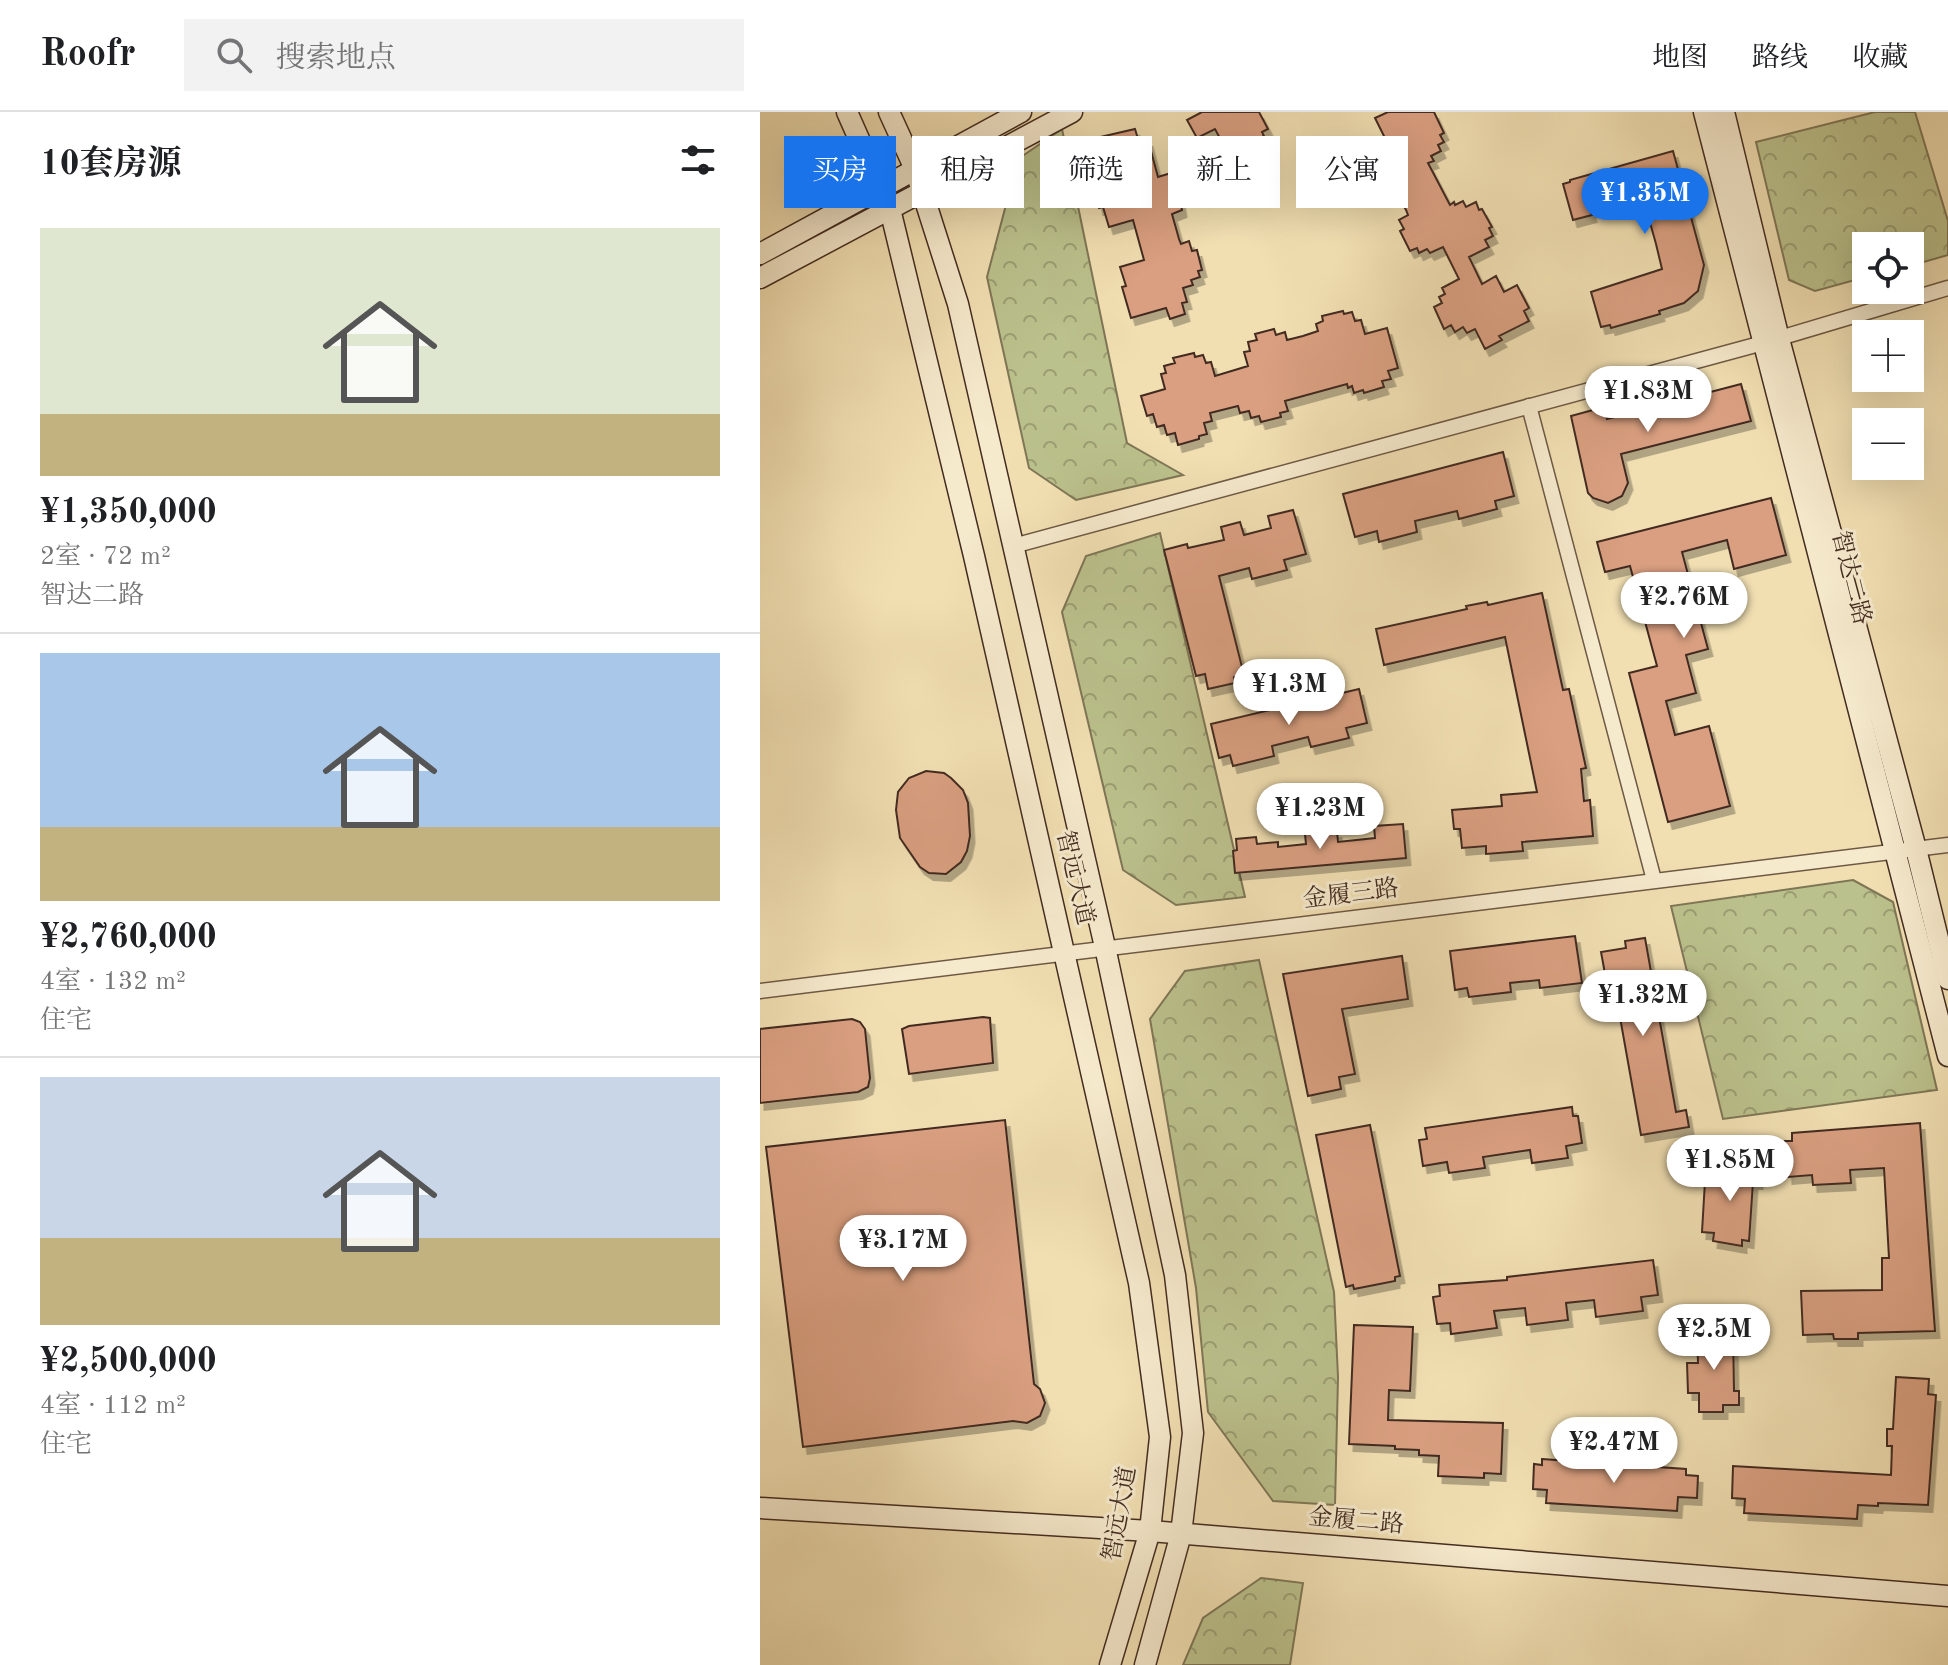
<!DOCTYPE html>
<html lang="zh">
<meta charset="utf-8">
<style>
:root{--surface:#fff;--page:#f2f2f2;--text:#202124;--muted:#757577;--line:#e0e0e0;--accent:#1a73e8}
body{margin:0;font-family:"Old Standard TT","Noto Serif SC",serif;background:var(--page);color:var(--text);height:100vh;display:flex;flex-direction:column;font-size:30px;white-space:nowrap}
*{box-sizing:border-box;margin:0}
p{font-size:26px;color:var(--muted)}
.icon{flex:none;width:44px;height:44px;fill:none;stroke:currentColor;stroke-width:2;stroke-linecap:round;stroke-linejoin:round}
.map{position:relative;flex:1;overflow:hidden}
.sheet{display:flex;flex-direction:column;background:var(--surface);width:760px}
.sheet>*{flex:none}
.top-card{position:absolute;left:24px;top:24px;width:760px;height:72px;display:flex;gap:16px}
.buttons{position:absolute;left:1092px;top:120px;display:grid;gap:16px}
.buttons a{display:grid;place-items:center;width:72px;height:72px;border-radius:0px;background:var(--surface);box-shadow:0 8px 32px #0002;font-size:40px}
.price{position:absolute;translate:-50% -68px;padding:0 18px;border-radius:28px;background:#fff;color:#222;font-size:26px;line-height:52px;filter:drop-shadow(0 2px 4px #0008)}
.price::after{content:'';position:absolute;left:50%;top:48px;width:24px;height:18px;margin-left:-12px;background:inherit;clip-path:polygon(0 0,100% 0,50% 100%)}
.price.selected{background:var(--accent);color:#fff}
ul{padding:0;list-style:none}
li{display:grid;align-content:center;gap:16px;height:424px;padding:0 40px}
li+li{border-top:2px solid var(--line)}
li span{display:grid;place-items:center;height:248px;border-radius:0px;color:#555}
li>.icon{margin-inline-start:auto}
span .icon{width:144px;height:144px;fill:#fffc;stroke-width:1}
li b{font-size:34px}
h2{display:flex;justify-content:space-between;align-items:center;height:96px;padding:0 40px;font-size:34px}
.tag{padding:0 28px;border-radius:0px;background:var(--surface);box-shadow:0 8px 32px #0002;font-size:28px;line-height:72px}
.tag.selected{background:var(--accent);color:#fff}
header{display:flex;align-items:center;gap:48px;box-sizing:border-box;height:112px;padding:0 40px;background:var(--surface);border-bottom:2px solid var(--line)}
header strong{font-size:38px}
nav{display:flex;gap:44px;margin-inline-start:auto;font-size:28px}
.search{width:560px;height:72px;background:var(--page);display:flex;align-items:center;gap:20px;box-sizing:border-box;padding:0 28px;border-radius:0px;color:var(--muted);font-size:30px}
main{display:flex;flex:1;min-height:0}
.map>svg:first-child{display:block}
.forest{fill:url(#forest-crowns);stroke:#7f7656;stroke-width:2}
.building{fill:#d99f80;stroke:#432c20;stroke-width:2;filter:url(#shadow)}
.lines{fill:none;stroke-linecap:round;stroke-linejoin:round}
.street-casing{stroke:#6e5944;stroke-width:17}
.secondary-casing{stroke:#432c20;stroke-width:23}
.street{stroke:#f6eacd;stroke-width:14}
.secondary{stroke:#f6eacd;stroke-width:20}
.labels{text-anchor:middle;dominant-baseline:central;stroke-width:6;stroke-linejoin:round;paint-order:stroke}
.street-label{font-size:24px;fill:#432c20;stroke:#f6eacd}
</style>
<header>
<strong>Roofr</strong>
<div class="search"><svg class="icon" aria-label="search" viewBox="0 0 24 24"><circle cx="10" cy="10" r="6"/><path d="M15 15l6 6"/></svg>搜索地点</div>
<nav><a>地图</a><a>路线</a><a>收藏</a></nav>
</header>
<main>
<section class="sheet">
<h2>10套房源<svg class="icon" aria-label="filters" viewBox="0 0 24 24"><path d="M4 7h16M4 17h16"/><circle cx="9" cy="7" r="2"/><circle cx="15" cy="17" r="2"/></svg></h2>
<ul>
<li><span style="background:linear-gradient(#dfe7d0 75%,#c2b280 0)"><svg class="icon" aria-label="home" viewBox="0 0 24 24"><path d="M3 11l9-7 9 7M6 9v11h12V9"/></svg></span><div><b>¥1,350,000</b><p>2室 · 72 m²</p><p>智达二路</p></div></li>
<li><span style="background:linear-gradient(#a9c7e8 70%,#c2b280 0)"><svg class="icon" aria-label="home" viewBox="0 0 24 24"><path d="M3 11l9-7 9 7M6 9v11h12V9"/></svg></span><div><b>¥2,760,000</b><p>4室 · 132 m²</p><p>住宅</p></div></li>
<li><span style="background:linear-gradient(#c9d6e8 65%,#c2b280 0)"><svg class="icon" aria-label="home" viewBox="0 0 24 24"><path d="M3 11l9-7 9 7M6 9v11h12V9"/></svg></span><div><b>¥2,500,000</b><p>4室 · 112 m²</p><p>住宅</p></div></li>
</ul>
</section>
<div class="map">
<svg width="1188" height="1553" viewBox="0 0 1188 1553">
<defs>
<pattern id="forest-crowns" width="20" height="18" patternUnits="userSpaceOnUse" patternTransform="scale(2)"><rect width="20" height="18" fill="#bbc18c"/><path d="M2 6a3 3 0 1 1 6 0M12 15a3 3 0 1 1 6 0" fill="none" stroke="#9a9d72"/></pattern>
<filter id="shadow"><feDropShadow dx="4.5" dy="7" stdDeviation="0" flood-color="#0004"/></filter>
</defs>
<rect width="100%" height="100%" fill="#f1dfb2"/>
<filter id="stains"><feTurbulence type="fractalNoise" baseFrequency=".0025" numOctaves="4"/><feColorMatrix values="0 0 0 0 .2 0 0 0 0 .09 0 0 0 0 .02 0 0 0 .5 -.17"/></filter>
<radialGradient id="worn" r=".72"><stop offset=".6" stop-color="#630" stop-opacity="0"/><stop offset="1" stop-color="#630" stop-opacity=".3"/></radialGradient>
<g class="forest">
<path d="M1115 0H1155L1188 109V143L1150 154V134H1106V165L1055 179 1029 168 996 30Z"/>
<path d="M302 17 367 331 423 363 316 388 269 356 227 165 258 47Z"/>
<path d="M400 421 485 785 416 793 363 758 302 500 326 444Z"/>
<path d="M1093 768 1133 790 1177 978 963 1007 911 794Z"/>
<path d="M499 848 574 1180 578 1265 575 1393 513 1389 448 1300 436 1176 390 907 425 859Z"/>
<path d="M501 1466 543 1471 530 1553H423L443 1506Z"/>
</g>
<g class="building">
<path d="M442 0H499L508 17 502 20 504 24 484 34 481 29 473 33 469 26 462 30 455 17 437 26 427 8Z"/>
<path d="M628 0H674L684 21 680 23 684 30 678 33 681 39 671 44 674 49 668 51 690 93 694 90 695 93 703 89 706 95 716 90 719 98 722 97 732 115 729 116 733 124 725 128 729 135 709 145 722 172 736 164 744 180 757 173 769 196 764 199 769 209 739 224 742 228 725 237 715 217 707 221 703 215 695 220 691 213 684 217 674 195 682 191 679 185 685 182 682 176 699 167 683 135 670 141 667 137 659 141 657 136 650 139 640 119 644 117 639 108 648 103 646 98 634 76 627 79 624 74 619 76 609 56 612 54 608 45 617 40 615 36 627 30 615 6Z"/>
<path d="M375 17 379 30 388 28 398 65 411 61 414 71 417 70 422 98 412 102 419 127 421 132 429 129 432 139 437 138 442 158 438 159 440 165 431 168 433 173 423 176 427 190 422 191 425 202 410 207 406 196 371 206 362 175 366 174 360 155 384 148 373 108 349 115 343 95 339 96 323 29Z"/>
<path d="M913 39 944 153 938 179 924 191 899 199 900 202 851 216 850 213 841 215 831 180 902 157 896 132 884 89 857 96 856 92 830 99 832 103 813 108 803 72 810 70V68Z"/>
<path d="M583 199 584 202 592 200 595 209 601 208 605 222 627 216 638 256 628 259 631 267 622 269 624 275 604 281 603 278 594 281 592 274 588 276 587 272 525 289 528 299 520 301 521 305 501 310 499 304 491 306 489 299 480 301 478 294 450 301 452 309 444 311 447 322 439 324V327L418 333 415 321 407 323 404 313 397 315 393 302 387 304 381 284 405 277 401 262 406 261 404 254 415 251 413 246 434 241 435 245 443 243 446 251 451 250 455 264 488 254 484 240 490 239 488 230 497 228 495 222 514 217 516 223 525 220 527 228 543 224 558 219 556 212 563 209 562 204Z"/>
<path d="M981 272 991 309 861 342 868 371 862 384 848 391 833 386 828 381 811 304 844 295 847 307Z"/>
<path d="M743 340 754 384 735 389 737 397 699 407 697 399 655 409 657 420 619 430 617 419 595 425 583 382Z"/>
<path d="M1011 386 1026 443 974 457 967 428 922 440 948 537 926 543 936 581 906 589 915 623 949 614 970 694 908 710 869 561 897 554 870 454 845 460 837 430Z"/>
<path d="M533 398 546 442 524 448 527 458 492 467 489 456 459 464 484 563 474 565 475 571 448 577 445 562 436 564 404 438 427 432 428 436 464 428 461 415 480 410 484 423 511 416 508 404Z"/>
<path d="M782 481 803 578 809 577 826 656 821 657 824 689 830 688 833 724 762 730 763 739 726 742V734L702 736 700 717H694L692 698 742 694 741 683 777 680 745 525 624 553 616 517 707 497 706 494 727 490 728 493Z"/>
<path d="M599 577 607 611 586 616 589 626 551 635 548 625 512 634 514 644 473 654 470 643 459 646 451 612Z"/>
<path d="M166 659 184 661 191 666 203 678 208 691 210 724 207 739 201 750 186 762 169 761 160 755 140 726 136 698 138 680 149 666Z"/>
<path d="M643 712 646 746 475 761 473 739 477 738 476 727 496 725 497 732 518 730V735L546 732 545 722 577 719 578 730 615 726 614 714Z"/>
<path d="M815 824 822 871 780 876 779 868 750 871 751 880 709 885 707 876 695 878 690 839Z"/>
<path d="M885 826 916 1000 926 998 929 1015 881 1023 853 866 846 867 841 840 866 836 865 829Z"/>
<path d="M642 844 648 887 582 897 595 962 579 965 581 977 548 984 523 862Z"/>
<path d="M223 905 230 906 233 951 149 962 142 917 149 914Z"/>
<path d="M92 907 100 910 105 917 110 966 108 975 98 980 0 991V917Z"/>
<path d="M812 995 813 1004H818L822 1031 806 1034 808 1046 772 1051 770 1038 723 1045 725 1056 689 1061 687 1050 663 1054 659 1028 667 1027 665 1016Z"/>
<path d="M245 1008 274 1272 280 1277 285 1291 280 1304 267 1311 253 1309 43 1335 6 1035Z"/>
<path d="M1160 1011 1175 1219 1098 1221V1227H1074L1073 1222 1043 1223 1041 1179 1122 1178V1146H1129L1124 1056 1090 1058 1091 1071 1053 1073 1052 1063 1028 1065 1025 1029H1032V1021Z"/>
<path d="M610 1013 640 1164 635 1165V1169L594 1177 593 1173 586 1175 556 1023Z"/>
<path d="M959 1049 999 1052 998 1070H993L989 1129 982 1128V1134L953 1129 954 1121 942 1120 945 1069H957Z"/>
<path d="M893 1148 898 1183 881 1185 883 1199 836 1205 834 1188 806 1191 808 1208 767 1213 765 1196 734 1199 737 1216 691 1222 690 1211 677 1212 673 1185 680 1184 679 1173 747 1168V1165Z"/>
<path d="M594 1213 653 1215 650 1279 629 1278 628 1308 743 1311 741 1362 724 1361V1366L678 1364 679 1344 659 1343V1338L635 1337V1334L589 1332Z"/>
<path d="M973 1219 974 1279H979V1293H963V1300H939V1281H928L927 1251H938L937 1220Z"/>
<path d="M1136 1265 1169 1267 1168 1282 1176 1283 1168 1393 1118 1391V1394L1098 1393 1097 1407 984 1401 985 1387 972 1386 973 1354 1131 1363 1132 1334H1127V1317H1133Z"/>
<path d="M782 1347 926 1357V1363L938 1364 937 1386 918 1385 917 1399 786 1391 787 1378 773 1377 774 1352 782 1353Z"/>
</g>
<g class="lines">
<defs>
<g id="street">
<path d="M769 294 894 768"/>
<path d="M253 434 1003 231 1188 176"/>
<path d="M0 879 1188 733"/>
</g>
<g id="secondary">
<path d="M87 0 130 97 214 444 379 1171 400 1325 390 1419 350 1553"/>
<path d="M129 0 155 57 198 192 345 835 415 1163 433 1321 421 1422 385 1553"/>
<path d="M944 0 1188 944"/>
<path d="M964 0 1019 227 1156 737 1188 867"/>
<path d="M0 142 261 0"/>
<path d="M0 166 312 0"/>
<path d="M0 1396 390 1419 1188 1484"/>
</g>
</defs>
<use href="#street" class="street-casing"/>
<use href="#secondary" class="secondary-casing"/>
<use href="#street" class="street"/>
<use href="#secondary" class="secondary"/>
</g>
<g class="labels">
<g class="street-label">
<text transform="translate(1090 466) rotate(76)">智达二路</text>
<text transform="translate(314 766) rotate(77)">智远大道</text>
<text transform="translate(591 783) rotate(-7)">金履三路</text>
<text transform="translate(361 1402) rotate(-80)">智远大道</text>
<text transform="translate(596 1410) rotate(5)">金履二路</text>
</g>
</g>
<rect width="100%" height="100%" filter="url(#stains)"/>
<rect width="100%" height="100%" fill="url(#worn)"/>
</svg>
<div class="buttons">
<a><svg class="icon" aria-label="locate" viewBox="0 0 24 24"><circle cx="12" cy="12" r="6"/><path d="M12 2v4M12 18v4M2 12h4M18 12h4"/></svg></a>
<a>+</a>
<a>−</a>
</div>
<b class="price selected" style="left:885px;top:124px">¥1.35M</b>
<b class="price" style="left:888px;top:322px">¥1.83M</b>
<b class="price" style="left:924px;top:528px">¥2.76M</b>
<b class="price" style="left:529px;top:615px">¥1.3M</b>
<b class="price" style="left:560px;top:739px">¥1.23M</b>
<b class="price" style="left:883px;top:926px">¥1.32M</b>
<b class="price" style="left:970px;top:1091px">¥1.85M</b>
<b class="price" style="left:143px;top:1171px">¥3.17M</b>
<b class="price" style="left:954px;top:1260px">¥2.5M</b>
<b class="price" style="left:854px;top:1373px">¥2.47M</b>
<div class="top-card">
<a class="tag selected">买房</a>
<a class="tag">租房</a>
<a class="tag">筛选</a>
<a class="tag">新上</a>
<a class="tag">公寓</a>
</div>
</div>
</main>
